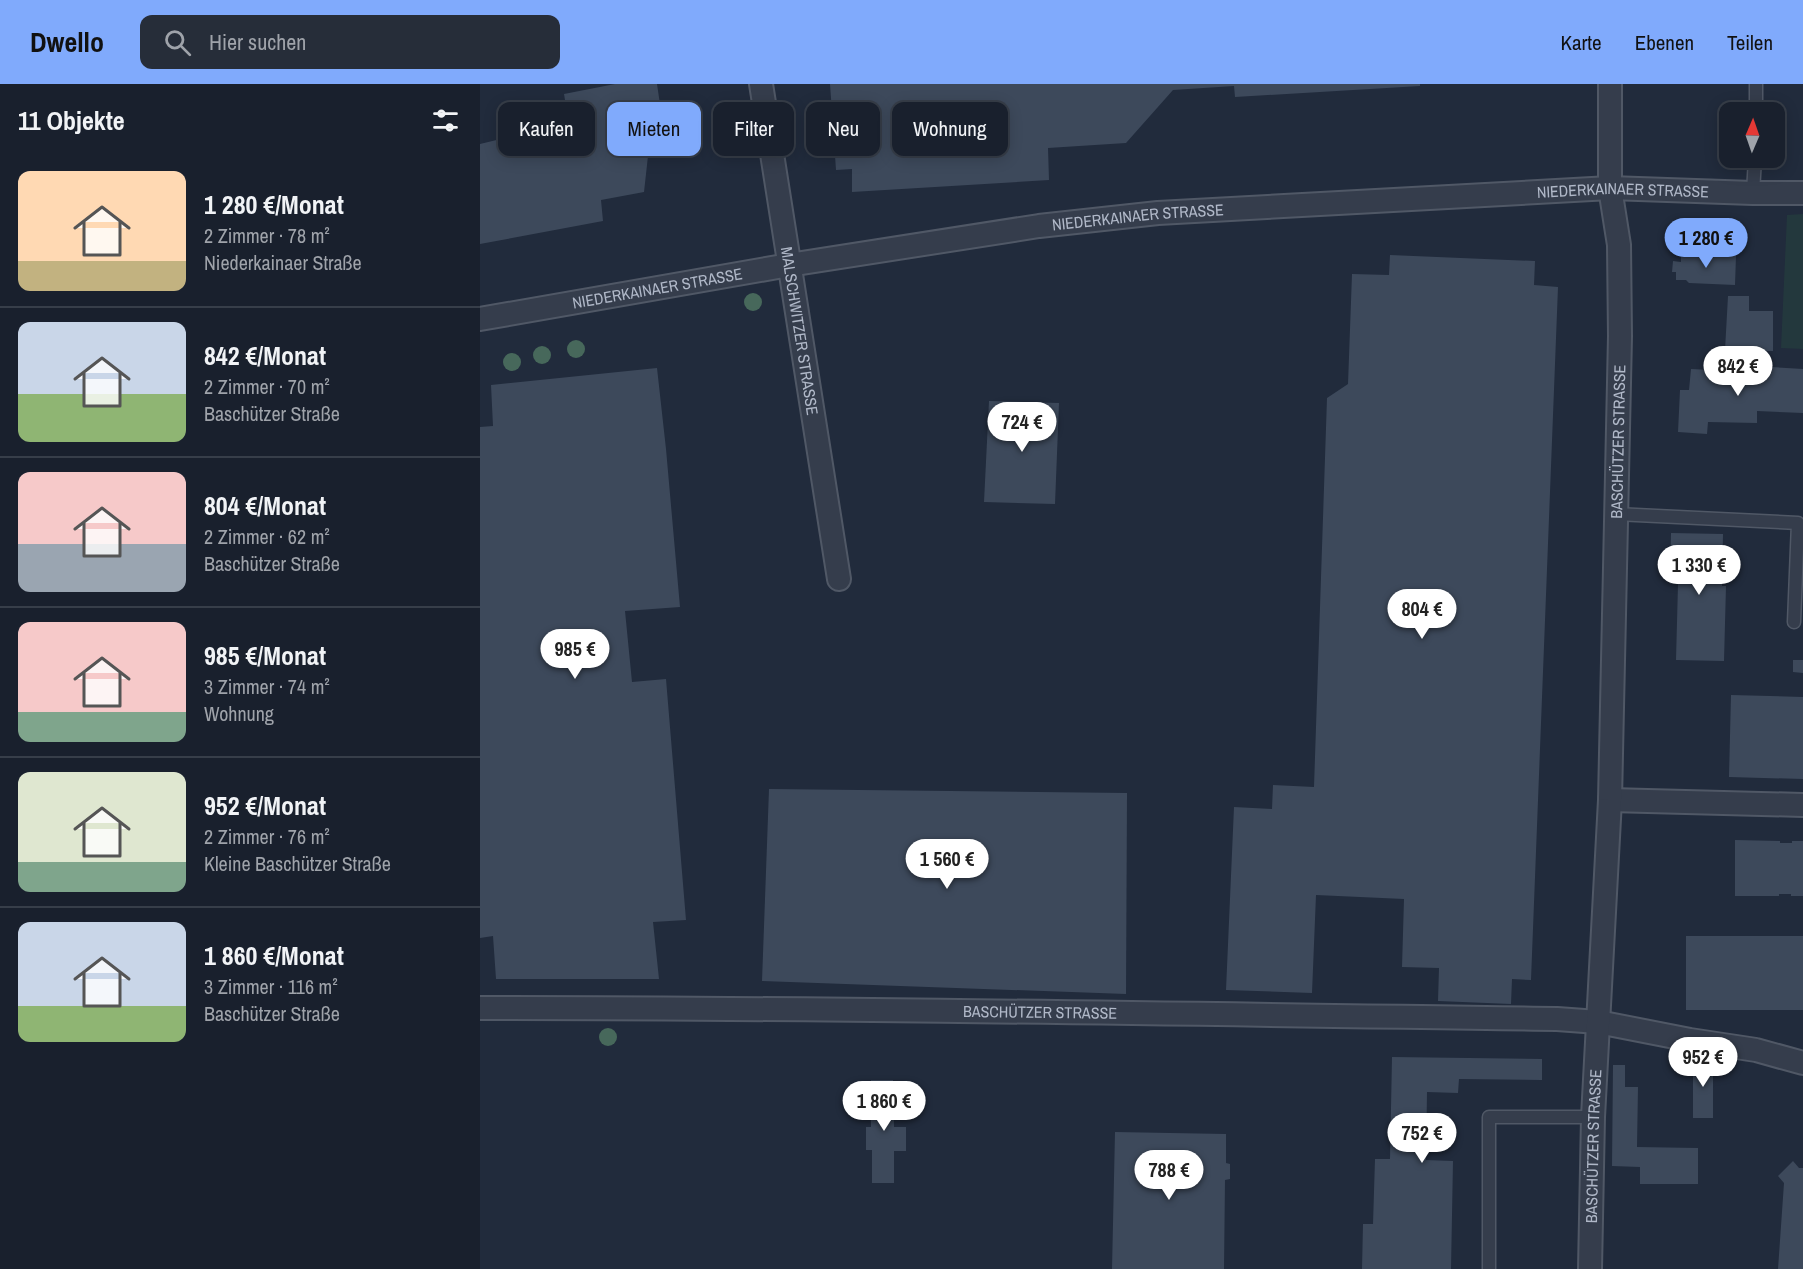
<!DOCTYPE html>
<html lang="de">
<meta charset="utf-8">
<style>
:root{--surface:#19202d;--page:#262d39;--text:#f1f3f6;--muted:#9fa3aa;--line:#373e49;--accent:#80aafc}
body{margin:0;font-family:"Archivo Narrow",sans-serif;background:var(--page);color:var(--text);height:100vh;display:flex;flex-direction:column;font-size:22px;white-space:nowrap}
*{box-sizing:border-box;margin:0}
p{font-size:20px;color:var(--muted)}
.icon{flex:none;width:33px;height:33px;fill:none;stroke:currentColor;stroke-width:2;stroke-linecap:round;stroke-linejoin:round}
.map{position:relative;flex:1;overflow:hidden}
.side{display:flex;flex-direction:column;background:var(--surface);width:480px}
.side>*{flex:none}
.top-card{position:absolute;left:18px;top:18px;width:570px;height:54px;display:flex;gap:12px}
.needle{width:39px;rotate:2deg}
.buttons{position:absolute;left:1239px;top:18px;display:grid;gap:12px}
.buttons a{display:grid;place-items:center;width:66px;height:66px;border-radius:12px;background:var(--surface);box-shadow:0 3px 15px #0003,0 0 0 2px var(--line);font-size:30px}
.price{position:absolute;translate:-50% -51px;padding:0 14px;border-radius:21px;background:#fff;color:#222;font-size:20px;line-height:39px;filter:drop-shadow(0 2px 3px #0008)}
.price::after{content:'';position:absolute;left:50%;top:36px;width:18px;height:14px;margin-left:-9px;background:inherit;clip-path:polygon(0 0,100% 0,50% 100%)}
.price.current{background:var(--accent);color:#111}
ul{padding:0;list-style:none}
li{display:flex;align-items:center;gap:18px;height:150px;padding:0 18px}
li+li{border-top:2px solid var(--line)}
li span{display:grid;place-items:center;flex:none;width:168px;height:120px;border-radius:12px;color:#555}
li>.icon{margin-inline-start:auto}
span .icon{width:72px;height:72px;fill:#fffc;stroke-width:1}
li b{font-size:26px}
h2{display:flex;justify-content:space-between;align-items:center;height:72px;padding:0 18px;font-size:26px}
.pill{padding:0 21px;border-radius:12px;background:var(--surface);box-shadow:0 3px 15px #0003,0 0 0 2px var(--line);font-size:21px;line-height:54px}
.pill.current{background:var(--accent);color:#111}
header{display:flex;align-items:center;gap:36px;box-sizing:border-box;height:84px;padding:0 30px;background:var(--accent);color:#111}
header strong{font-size:28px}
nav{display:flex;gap:33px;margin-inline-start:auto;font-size:21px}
.search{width:420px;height:54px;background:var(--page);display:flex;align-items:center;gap:15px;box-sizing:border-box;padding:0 21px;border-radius:12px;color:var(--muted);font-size:22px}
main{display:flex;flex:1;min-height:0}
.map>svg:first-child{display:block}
.green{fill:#23383d}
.building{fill:#3d495b}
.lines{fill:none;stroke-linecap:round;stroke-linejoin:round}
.service-casing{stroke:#505866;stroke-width:15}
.minor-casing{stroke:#505866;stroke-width:26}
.service{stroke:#353d4c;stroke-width:12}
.minor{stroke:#353d4c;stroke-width:22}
.tree{fill:#47685b}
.labels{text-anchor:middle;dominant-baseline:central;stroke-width:4.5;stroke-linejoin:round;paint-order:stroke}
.street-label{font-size:16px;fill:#b0b8c8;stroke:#1a2230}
</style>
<header>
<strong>Dwello</strong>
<div class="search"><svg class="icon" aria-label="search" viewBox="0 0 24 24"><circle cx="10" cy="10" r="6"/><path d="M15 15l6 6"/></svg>Hier suchen</div>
<nav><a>Karte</a><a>Ebenen</a><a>Teilen</a></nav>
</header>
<main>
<section class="side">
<h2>11 Objekte<svg class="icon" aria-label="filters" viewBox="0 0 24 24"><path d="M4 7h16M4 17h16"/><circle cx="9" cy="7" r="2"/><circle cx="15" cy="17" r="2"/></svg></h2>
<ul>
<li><span style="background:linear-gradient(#ffd9b3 75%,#c2b280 0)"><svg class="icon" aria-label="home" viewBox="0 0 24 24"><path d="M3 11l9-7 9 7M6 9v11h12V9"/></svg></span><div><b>1 280 €/Monat</b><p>2 Zimmer · 78 m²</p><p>Niederkainaer Straße</p></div></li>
<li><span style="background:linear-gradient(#c9d6e8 60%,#8fb573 0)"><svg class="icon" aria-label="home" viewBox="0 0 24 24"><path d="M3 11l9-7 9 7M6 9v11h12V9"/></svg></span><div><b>842 €/Monat</b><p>2 Zimmer · 70 m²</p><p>Baschützer Straße</p></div></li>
<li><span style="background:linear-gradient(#f6c9c9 60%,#9aa5b1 0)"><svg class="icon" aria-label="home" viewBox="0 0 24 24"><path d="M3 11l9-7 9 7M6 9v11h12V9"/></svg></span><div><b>804 €/Monat</b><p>2 Zimmer · 62 m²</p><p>Baschützer Straße</p></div></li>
<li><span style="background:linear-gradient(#f6c9c9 75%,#7fa58c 0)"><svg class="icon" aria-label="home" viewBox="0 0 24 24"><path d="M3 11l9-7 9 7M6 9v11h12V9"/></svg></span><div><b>985 €/Monat</b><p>3 Zimmer · 74 m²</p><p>Wohnung</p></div></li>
<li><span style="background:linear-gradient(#dfe7d0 75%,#7fa58c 0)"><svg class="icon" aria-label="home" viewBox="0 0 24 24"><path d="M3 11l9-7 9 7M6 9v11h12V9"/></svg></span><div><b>952 €/Monat</b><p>2 Zimmer · 76 m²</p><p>Kleine Baschützer Straße</p></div></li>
<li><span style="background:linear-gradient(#c9d6e8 70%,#8fb573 0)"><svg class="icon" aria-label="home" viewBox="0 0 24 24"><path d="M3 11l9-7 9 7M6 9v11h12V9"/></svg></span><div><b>1 860 €/Monat</b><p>3 Zimmer · 116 m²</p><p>Baschützer Straße</p></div></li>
</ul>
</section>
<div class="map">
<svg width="1323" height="1185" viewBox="0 0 1323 1185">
<rect width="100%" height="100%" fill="#212b3c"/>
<path class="green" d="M1323 130V265L1301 264 1307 131Z"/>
<g class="building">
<path d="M135 0H177L185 54 168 72 164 108 121 116 123 137 0 160V60L37 51 34 39 87 28 84 10Z"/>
<path d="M350 0H940V2L755 13 754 2 693 6 646 59 568 64 569 96 372 108V85L356 86Z"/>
<path d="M1201 170 1256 172 1255 201 1209 199 1206 196H1196V188H1192L1193 177 1201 178Z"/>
<path d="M910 171 1055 177 1054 201 1078 203 1051 896 1032 895 1031 920 958 917 959 884 922 883 924 815 836 811 832 909 746 906 754 723 792 725 793 701 834 703 847 314 868 300 872 190 909 191Z"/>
<path d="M1248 212H1269V227H1293V267L1245 266Z"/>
<path d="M1292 283 1323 285V329L1277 327V339L1228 338 1227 350 1198 348 1200 306H1209L1211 285 1292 289Z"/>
<path d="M177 284 186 365 200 523 145 527 152 598 186 595 206 836 173 838 179 895H16L13 852 0 854V343L13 342 11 301Z"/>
<path d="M509 317 579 319 575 420 504 418Z"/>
<path d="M1191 449 1243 450 1242 502H1246L1244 577 1196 576 1198 500H1190Z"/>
<path d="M1313 576H1323V589L1313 588Z"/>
<path d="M1251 611 1323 613V695L1249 693Z"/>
<path d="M289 705 647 709 646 910 282 897Z"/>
<path d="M1255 756 1300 757V759H1312V757H1323V812H1311V810H1299V812H1255Z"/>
<rect x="1206" y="852" width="117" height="74"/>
<path d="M912 973 1062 975V996L979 995 978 1009 947 1008 946 1076 973 1077 971 1185H882L883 1140H893L895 1075H910Z"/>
<path d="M1219 974H1233V1034H1213V980Z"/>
<path d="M1133 981H1145V1003H1158L1157 1063 1218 1064V1100H1160V1083L1132 1082Z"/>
<path d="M391 996H413L414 1043H426V1067H414V1099H392V1066H386V1043H391Z"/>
<path d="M635 1048 746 1050V1079L750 1080V1095L745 1096 744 1185H632Z"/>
<path d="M1313 1077 1319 1084H1323V1185H1298L1304 1099 1298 1092Z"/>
</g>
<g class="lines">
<defs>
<g id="service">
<path d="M1276 28V0"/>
<path d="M1273 109 1275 74"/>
<path d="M1136 430 1318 439 1314 538"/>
<path d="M1009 1185V1033H1113"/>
</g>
<g id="minor">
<path id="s1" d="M281 0 359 495"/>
<path id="s2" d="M0 235 309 181 559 142 678 129 1130 104 1273 109H1323"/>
<path d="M1130 716 1323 721"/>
<path id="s3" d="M0 924C359 924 718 930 1077 935L1118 938 1210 956 1276 966 1323 979"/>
<path id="s4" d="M1110 1185 1113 1033 1130 716 1140 252 1139 161 1130 104V0"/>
</g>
</defs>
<use href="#service" class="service-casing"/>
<use href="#minor" class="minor-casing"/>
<use href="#service" class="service"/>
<use href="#minor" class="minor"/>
</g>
<g class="tree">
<circle cx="273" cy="218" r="9"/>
<circle cx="96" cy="265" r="9"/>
<circle cx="62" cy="271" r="9"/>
<circle cx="32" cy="278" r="9"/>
<circle cx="128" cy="953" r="9"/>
</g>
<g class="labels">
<g class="street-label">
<text stroke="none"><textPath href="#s2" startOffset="1152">NIEDERKAINAER STRASSE</textPath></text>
<text stroke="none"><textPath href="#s2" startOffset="666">NIEDERKAINAER STRASSE</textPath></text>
<text stroke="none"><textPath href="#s2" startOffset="180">NIEDERKAINAER STRASSE</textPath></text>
<text stroke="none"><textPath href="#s1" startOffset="250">MALSCHWITZER STRASSE</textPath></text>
<text stroke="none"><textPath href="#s4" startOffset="828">BASCHÜTZER STRASSE</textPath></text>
<text stroke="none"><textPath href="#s3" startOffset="560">BASCHÜTZER STRASSE</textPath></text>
<text stroke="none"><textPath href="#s4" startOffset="123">BASCHÜTZER STRASSE</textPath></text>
</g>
</g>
</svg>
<div class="buttons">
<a><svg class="needle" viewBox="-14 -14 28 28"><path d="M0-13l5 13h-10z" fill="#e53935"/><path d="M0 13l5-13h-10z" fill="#9fa3aa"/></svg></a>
</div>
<b class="price current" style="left:1226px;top:185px">1 280 €</b>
<b class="price" style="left:1258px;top:313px">842 €</b>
<b class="price" style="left:542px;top:369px">724 €</b>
<b class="price" style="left:1219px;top:512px">1 330 €</b>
<b class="price" style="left:942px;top:556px">804 €</b>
<b class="price" style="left:95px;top:596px">985 €</b>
<b class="price" style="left:467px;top:806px">1 560 €</b>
<b class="price" style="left:1223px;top:1004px">952 €</b>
<b class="price" style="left:404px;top:1048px">1 860 €</b>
<b class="price" style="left:942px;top:1080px">752 €</b>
<b class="price" style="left:689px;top:1117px">788 €</b>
<div class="top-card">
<a class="pill">Kaufen</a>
<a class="pill current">Mieten</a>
<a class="pill">Filter</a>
<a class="pill">Neu</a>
<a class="pill">Wohnung</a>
</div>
</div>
</main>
